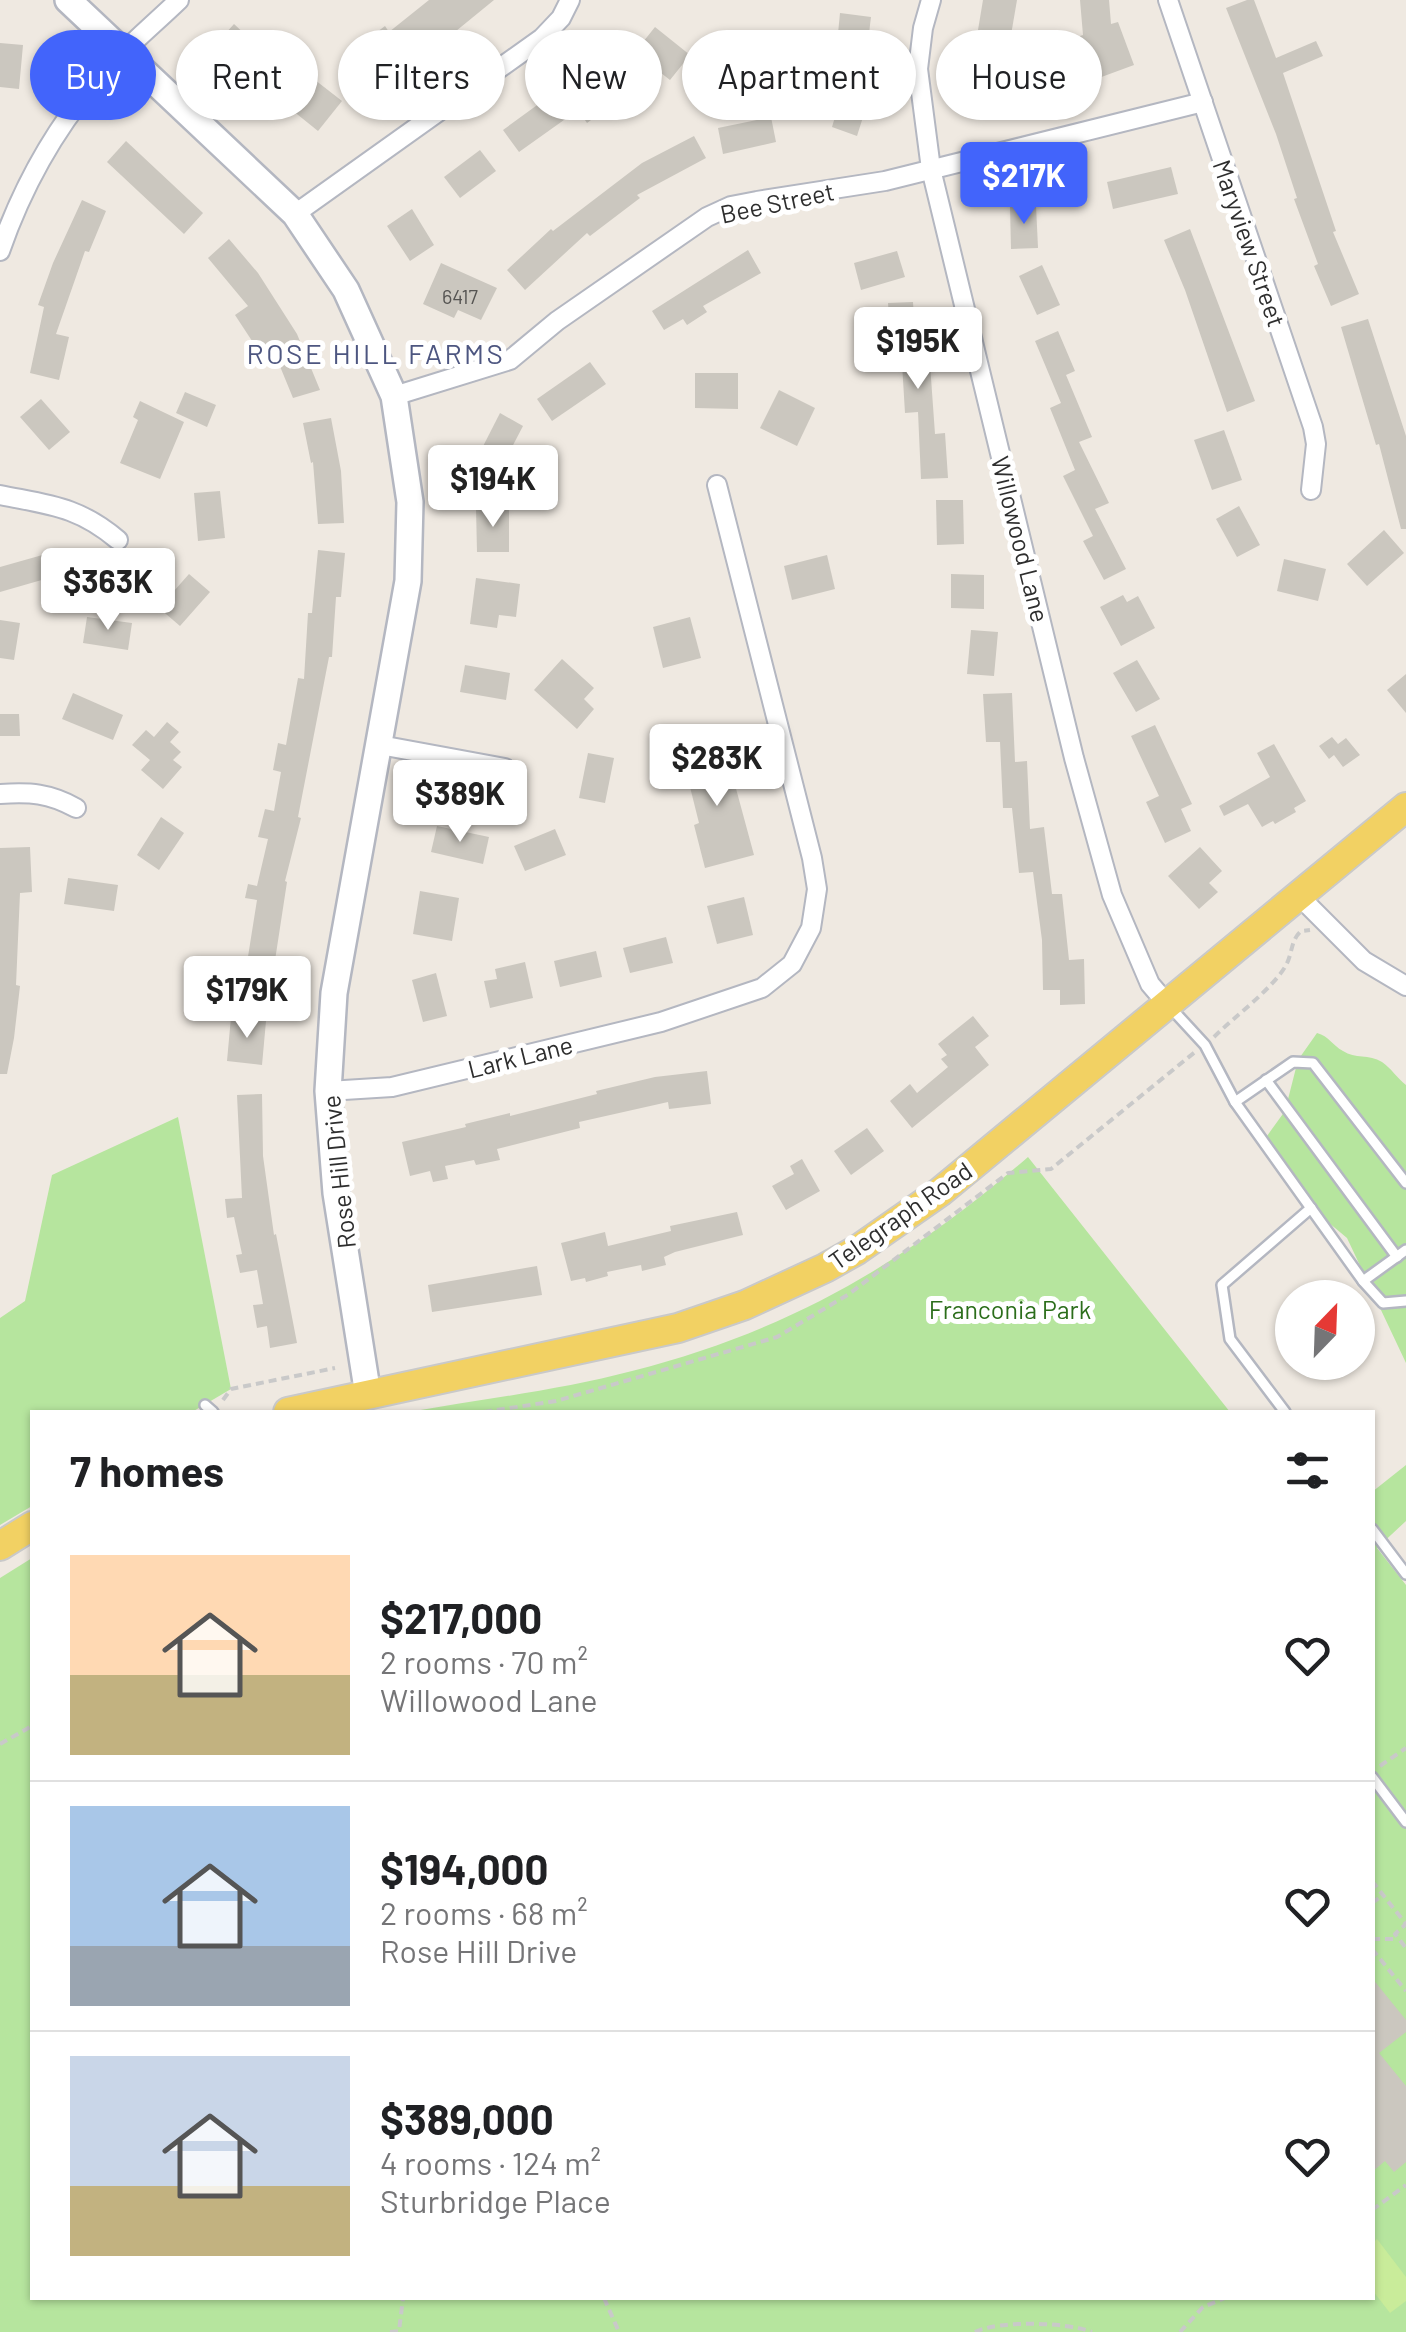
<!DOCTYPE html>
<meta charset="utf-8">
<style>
:root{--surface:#fff;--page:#f6f6f6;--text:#202124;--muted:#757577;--line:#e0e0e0;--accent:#4264fb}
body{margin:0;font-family:Barlow,sans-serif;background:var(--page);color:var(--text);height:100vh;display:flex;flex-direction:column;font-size:38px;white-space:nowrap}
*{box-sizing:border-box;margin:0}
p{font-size:32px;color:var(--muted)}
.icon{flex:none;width:55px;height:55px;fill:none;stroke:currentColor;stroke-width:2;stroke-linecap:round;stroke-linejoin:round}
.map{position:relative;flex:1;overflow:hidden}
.details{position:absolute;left:30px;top:1410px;width:1345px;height:890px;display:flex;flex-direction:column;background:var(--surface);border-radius:0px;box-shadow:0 2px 8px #0004}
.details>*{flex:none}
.banner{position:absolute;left:30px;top:30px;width:1348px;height:90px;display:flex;gap:20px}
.needle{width:65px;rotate:23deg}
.controls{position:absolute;left:1275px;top:1280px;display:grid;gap:20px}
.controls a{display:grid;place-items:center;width:100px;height:100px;border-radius:50%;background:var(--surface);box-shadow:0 2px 8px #0004;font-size:50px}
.price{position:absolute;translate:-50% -85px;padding:0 22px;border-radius:10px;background:#fff;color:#222;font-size:32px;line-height:65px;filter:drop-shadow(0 2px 5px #0008)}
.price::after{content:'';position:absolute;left:50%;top:60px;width:30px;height:22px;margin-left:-15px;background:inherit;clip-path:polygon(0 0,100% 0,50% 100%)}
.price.active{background:var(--accent);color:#fff}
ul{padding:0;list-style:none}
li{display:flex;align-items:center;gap:30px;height:250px;padding:0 40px}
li+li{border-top:2px solid var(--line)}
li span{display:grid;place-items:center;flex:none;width:280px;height:200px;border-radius:0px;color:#555}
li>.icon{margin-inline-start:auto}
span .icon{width:120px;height:120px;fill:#fffc;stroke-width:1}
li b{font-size:42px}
h2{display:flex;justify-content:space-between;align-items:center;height:120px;padding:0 40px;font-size:42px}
.pill{padding:0 35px;border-radius:45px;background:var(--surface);box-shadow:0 2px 8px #0004;font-size:35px;line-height:90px}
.pill.active{background:var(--accent);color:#fff}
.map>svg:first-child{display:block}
.green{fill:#b6e59e}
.pitch{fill:#c9ec9a}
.building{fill:#cbc7bf}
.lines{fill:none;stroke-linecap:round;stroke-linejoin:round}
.lane-casing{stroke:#b4b7c1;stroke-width:14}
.street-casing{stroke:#b4b7c1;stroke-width:22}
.secondary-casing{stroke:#b4b7c1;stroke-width:30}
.primary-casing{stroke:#c9c9c9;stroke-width:32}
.path{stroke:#c9c9c9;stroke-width:4;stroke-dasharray:8 5;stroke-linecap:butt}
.lane{stroke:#fff;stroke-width:9}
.street{stroke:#fff;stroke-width:18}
.secondary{stroke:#fff;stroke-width:25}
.primary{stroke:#f2d163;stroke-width:28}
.labels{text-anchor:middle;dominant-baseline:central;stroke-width:10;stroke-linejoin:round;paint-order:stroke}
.number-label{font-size:20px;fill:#555452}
.street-label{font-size:25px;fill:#2e2e2e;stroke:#fff}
.park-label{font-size:25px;fill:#2c6e1b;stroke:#fff}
.neighbourhood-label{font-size:28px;letter-spacing:2.5px;fill:#4d5680;stroke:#fff}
</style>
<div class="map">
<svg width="1406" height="2332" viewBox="0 0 1406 2332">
<rect width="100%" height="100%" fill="#efe9e1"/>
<g class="green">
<path d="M1317 1033C1329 1036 1332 1045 1343 1051 1355 1059 1369 1054 1382 1062 1391 1068 1397 1078 1406 1085V1363L1347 1238 1310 1207 1272 1163 1267 1136 1285 1111 1298 1060Z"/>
<path d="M178 1117 231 1389 192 1412H32V1506L0 1525V1318L25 1301 52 1175Z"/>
<path d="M1028 1157 1230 1412H409C483 1399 560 1390 632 1371 789 1331 907 1262 1028 1157Z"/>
<path d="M1406 1465V1521L1377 1548 1406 1585V2332H0V1578L32 1558V2298H1372V1492Z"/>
</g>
<path class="pitch" d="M1377 2239 1406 2277V2301L1390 2313 1373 2291V2243Z"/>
<g class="building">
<path d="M429 0H494L434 49 431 45 372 89 356 67 367 59 357 47 385 26 389 32Z"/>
<path d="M983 0H1017L1011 35 978 30Z"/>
<path d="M1080 0H1109L1111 24 1118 22 1134 65 1096 79 1080 36 1083 35Z"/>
<path d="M1247 0H1254L1276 58 1316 41 1323 56 1283 73 1336 231 1333 232 1359 294 1331 306 1314 266 1318 264 1294 199 1297 198 1276 134 1226 8Z"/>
<path d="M840 13 871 17 866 58 836 54Z"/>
<path d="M234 24 249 38 255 31 271 45 246 72 216 44Z"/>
<path d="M655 27 690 55 670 80 656 69 649 79 627 62Z"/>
<path d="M0 43 23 45 19 89 0 87Z"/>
<path d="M984 49 1028 70 1011 106 967 85Z"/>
<path d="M598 67 621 98 587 123 578 110 519 152 503 130 540 103 543 107Z"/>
<path d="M306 73 342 101 318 131 282 102Z"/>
<path d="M830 82 870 95 857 136 832 127 837 110 822 105Z"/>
<path d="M771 117 776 142 723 154 718 128Z"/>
<path d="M694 136 706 158 637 195 640 198 590 236 587 233 525 290 507 270 551 229 553 231 642 163Z"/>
<path d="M126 141 203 213 184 234 107 162Z"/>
<path d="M480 150 496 171 460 198 444 177Z"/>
<path d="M1171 167 1178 194 1113 209 1107 182Z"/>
<path d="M82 200 106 211 89 252 85 251 56 334 69 337 59 380 30 373 44 307 38 305 53 263Z"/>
<path d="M1036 205 1038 248 1011 249 1010 206Z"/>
<path d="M412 209 434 245 410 261 387 226Z"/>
<path d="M1190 229 1255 401 1227 412 1185 290 1164 240Z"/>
<path d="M229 239 258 273 297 334 320 390 293 398 270 342 258 350 235 315 248 306 208 258Z"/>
<path d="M748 250 761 273 703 306 707 312 687 325 683 319 664 330 652 311Z"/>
<path d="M897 251 905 277 861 290 854 263Z"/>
<path d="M441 263 497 288 481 320 458 310 454 318 423 304Z"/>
<path d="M1042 265 1060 305 1037 315 1019 276Z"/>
<path d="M913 302 917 365 930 364 935 434 945 433 948 478 921 479 918 412 905 413 901 347H891L888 303Z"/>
<path d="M1368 319 1406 436V529H1401L1379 444 1376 445 1341 327Z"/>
<path d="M1058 331 1075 371 1066 375 1092 437 1079 442 1109 503 1095 509 1126 569 1104 580 1083 541 1093 536 1063 476 1075 470 1050 408 1061 403 1035 341Z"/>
<path d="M590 362 606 384 552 421 537 399Z"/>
<path d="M695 373H738V409L695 408Z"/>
<path d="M779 390 815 408 797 446 760 428Z"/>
<path d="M185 392 216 405 207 427 176 413Z"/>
<path d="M41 399 70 432 49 450 20 417Z"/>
<path d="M140 401 184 422 160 479 120 463 138 420 133 417Z"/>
<path d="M500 413 523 426 498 474 475 462Z"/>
<path d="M331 418 341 471 344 523 318 524 313 462 311 463 303 423Z"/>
<path d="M1224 430 1242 480 1212 490 1194 440Z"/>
<path d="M220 491 225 538 198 541 194 493Z"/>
<path d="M936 500H963L964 544 937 545Z"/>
<path d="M1239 506 1260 545 1237 557 1216 519Z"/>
<path d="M476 508H509V552H477Z"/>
<path d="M1384 530 1404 553 1367 586 1347 564Z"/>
<path d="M318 550 345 553 341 597H336L332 657H329L298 817 301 818 285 881 287 882 270 993 243 988 257 900 245 898 248 884 257 886 268 839 258 837 265 809 274 811 281 772 273 770 278 743 286 745 298 678 304 679 308 613H312Z"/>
<path d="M53 552 59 575 0 592V567Z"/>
<path d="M827 555 835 589 792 600 784 566Z"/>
<path d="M1284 559 1326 569 1318 601 1277 591Z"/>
<path d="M189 574 210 592 180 626 159 608Z"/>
<path d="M951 574 984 575V609L951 608Z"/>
<path d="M476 578 520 584 516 617 499 615 497 628 470 624Z"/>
<path d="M1123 595 1127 602 1138 596 1155 628 1121 646 1100 607Z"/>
<path d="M87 617 132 623 128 650 83 643Z"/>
<path d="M690 617 701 658 663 668 653 627Z"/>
<path d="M0 620 20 623 14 660 0 658Z"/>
<path d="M971 630 998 632 994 676 967 674Z"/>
<path d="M562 659 594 688 584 699 594 709 577 729 534 690Z"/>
<path d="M1137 660 1160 699 1136 712 1113 673Z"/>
<path d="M465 665 510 673 506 700 460 692Z"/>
<path d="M1406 674V713L1387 690Z"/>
<path d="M73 693 123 715 113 740 62 719Z"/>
<path d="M1012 693 1015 762 1027 761 1030 829 1044 827 1052 894H1062L1069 960 1084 959 1085 1004 1060 1005V990H1043L1042 940 1033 872 1019 873 1012 808H1003L1000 742H986L983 694Z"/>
<path d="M0 714H19L20 736H0Z"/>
<path d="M167 722 179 732 170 742 181 752 173 760 182 767 163 789 141 770 150 760 132 745 146 730 154 737Z"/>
<path d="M1155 725 1192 804 1181 809 1191 831 1165 843 1146 802 1159 796 1131 736Z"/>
<path d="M1332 737 1338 744 1346 738 1360 755 1343 767 1334 755 1329 759 1319 746Z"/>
<path d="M1274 744 1306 801 1294 808 1296 812 1275 824 1273 821 1262 827 1248 804 1224 816 1219 806 1270 777 1257 753Z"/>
<path d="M725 748 754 855 705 868 694 825 699 823 683 759Z"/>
<path d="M588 753 614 758 605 803 579 798Z"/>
<path d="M161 817 184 833 159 870 137 855Z"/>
<path d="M437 826 489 837 483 864 431 852Z"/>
<path d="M555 829 566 855 525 871 514 846Z"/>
<path d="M30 847 32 892 20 893 16 985 20 986 14 1038 7 1074H0V848Z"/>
<path d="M1200 847 1222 871 1209 883 1218 892 1199 909 1168 876Z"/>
<path d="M68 878 118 885 114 911 64 904Z"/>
<path d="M420 891 459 898 452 941 413 934Z"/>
<path d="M744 897 753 935 717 944 707 906Z"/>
<path d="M666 937 673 963 630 973 623 948Z"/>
<path d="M596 951 602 977 560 987 554 961Z"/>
<path d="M525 962 533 998 490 1008 484 981 497 979 495 969Z"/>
<path d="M436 973 447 1016 423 1022 412 980Z"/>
<path d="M973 1016 989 1036 975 1047 989 1065 912 1128 890 1101 910 1084 917 1093 948 1067 941 1059 947 1055 938 1044Z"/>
<path d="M231 1017 266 1021 262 1065 227 1061Z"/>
<path d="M707 1071 711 1104 669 1109 668 1102 579 1122 580 1128 497 1149 500 1160 476 1165 474 1160 445 1166 448 1179 433 1182 430 1171 410 1176 402 1142 466 1127 465 1124 510 1113V1116L597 1094 596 1091 655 1077Z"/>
<path d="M262 1094 263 1156 274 1235 276 1234 297 1343 270 1348 267 1326 257 1328 253 1305 263 1304 257 1270 240 1273 236 1255 242 1254 234 1217 227 1218 225 1199 242 1198 237 1095Z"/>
<path d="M867 1128 884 1151 851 1175 834 1151Z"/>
<path d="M802 1159 820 1191 786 1210 772 1186 794 1174 790 1166Z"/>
<path d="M737 1212 743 1235 675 1252 664 1257 666 1265 642 1271 641 1265 607 1272 608 1276 586 1282 585 1278 571 1281 561 1243 605 1232 608 1246 671 1231 670 1226Z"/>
<path d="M537 1266 542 1295 432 1312 428 1285Z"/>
<path d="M1372 1978 1406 2020V2032L1379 2053 1406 2086V2162L1394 2172 1385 2161 1372 2172Z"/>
</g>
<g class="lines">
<defs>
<g id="lane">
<path d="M1170 1007 1205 1045 1235 1102 1363 1281 1406 1250"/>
<path d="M1266 1080 1397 1257"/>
<path d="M1235 1102 1293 1062 1313 1063 1406 1183"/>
<path d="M1363 1281 1383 1303 1406 1301"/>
<path d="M205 1405 213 1412"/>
<path d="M1285 1412 1230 1339 1222 1285 1311 1208"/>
<path d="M1372 1529 1406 1574"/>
<path d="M1372 1777 1406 1822"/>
</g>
<g id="street">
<path d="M931 0 923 28 918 69 931 169 1074 758 1112 895 1150 984 1168 1005"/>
<path d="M1168 0 1313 427 1316 444 1311 490"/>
<path d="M295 214 542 38 561 18 570 0"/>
<path d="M0 251C22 188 52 133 95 82 120 52 151 27 179 0"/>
<path d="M394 396 510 360 557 321 707 217 731 206 757 201 885 181 1203 102"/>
<path d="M0 495C49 505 78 506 118 540"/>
<path d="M380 745 505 768"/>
<path d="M0 794C30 792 49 793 76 808"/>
<path d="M1298 895 1364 961 1406 986"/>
<path d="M328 1091 392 1087 661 1022 762 988 792 964 811 928 817 889 812 858 717 485"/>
</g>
<path id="secondary" d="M68 0 295 214 346 290 394 396 410 502 408 581 334 993 328 1091 336 1193 368 1395"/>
<g id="primary">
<path d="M288 1412 678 1328 745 1305 825 1268 857 1250 940 1192 1406 807"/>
<path d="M0 1546 32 1526"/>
</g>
</defs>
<use href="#lane" class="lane-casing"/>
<use href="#street" class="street-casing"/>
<use href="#secondary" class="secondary-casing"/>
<use href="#primary" class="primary-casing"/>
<g class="path">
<path d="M1214 1037C1234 1017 1271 990 1285 967 1293 954 1290 941 1301 931L1310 930"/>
<path d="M223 1400 231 1389 335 1368"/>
<path d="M484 1412 556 1401 777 1337 849 1294 1008 1173 1051 1169 1195 1052"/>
<path d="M0 1744 32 1726"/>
<path d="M1380 1766 1406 1748"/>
<path d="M1372 1881 1406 1924 1395 1934 1406 1948"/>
<path d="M1372 1903 1383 1895"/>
<path d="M1372 1939H1398"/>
<path d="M1372 1949 1406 1991"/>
<path d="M1372 2210 1406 2185"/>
<path d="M604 2298 619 2332"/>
<path d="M390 2332 399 2331 403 2298"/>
<path d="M975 2332C1000 2320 1066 2322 1092 2332"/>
<path d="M1180 2332 1203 2307 1225 2298"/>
</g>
<use href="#lane" class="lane"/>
<use href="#street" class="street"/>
<use href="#secondary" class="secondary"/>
<use href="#primary" class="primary"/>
</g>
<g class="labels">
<g class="number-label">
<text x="460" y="296">6417</text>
</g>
<g class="street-label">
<text transform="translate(777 202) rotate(-12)">Bee Street</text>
<text transform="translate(1250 243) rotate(71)">Maryview Street</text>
<text transform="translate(1021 539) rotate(76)">Willowood Lane</text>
<text transform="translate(520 1056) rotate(-14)">Lark Lane</text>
<text transform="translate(338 1172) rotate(-96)">Rose Hill Drive</text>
<text transform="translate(900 1215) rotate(-35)">Telegraph Road</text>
</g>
<g class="park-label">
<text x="1010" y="1309">Franconia Park</text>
</g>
<g class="neighbourhood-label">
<text x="376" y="353">ROSE HILL FARMS</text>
</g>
</g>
</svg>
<div class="controls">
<a><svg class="needle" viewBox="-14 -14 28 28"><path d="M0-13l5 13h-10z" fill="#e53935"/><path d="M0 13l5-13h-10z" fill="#757577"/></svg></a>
</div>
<b class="price active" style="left:1024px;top:227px">$217K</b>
<b class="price" style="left:918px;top:392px">$195K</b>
<b class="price" style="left:493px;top:530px">$194K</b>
<b class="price" style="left:108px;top:633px">$363K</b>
<b class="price" style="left:717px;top:809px">$283K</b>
<b class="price" style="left:460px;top:845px">$389K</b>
<b class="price" style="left:247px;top:1041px">$179K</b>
<div class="banner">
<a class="pill active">Buy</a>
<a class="pill">Rent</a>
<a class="pill">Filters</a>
<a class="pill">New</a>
<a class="pill">Apartment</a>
<a class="pill">House</a>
</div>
<section class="details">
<h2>7 homes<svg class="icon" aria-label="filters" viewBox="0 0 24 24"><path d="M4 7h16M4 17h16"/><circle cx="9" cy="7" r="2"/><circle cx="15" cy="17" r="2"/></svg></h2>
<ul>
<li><span style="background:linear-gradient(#ffd9b3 60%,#c2b280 0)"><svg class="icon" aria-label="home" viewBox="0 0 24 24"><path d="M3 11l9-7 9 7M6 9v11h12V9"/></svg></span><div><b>$217,000</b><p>2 rooms · 70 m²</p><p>Willowood Lane</p></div><svg class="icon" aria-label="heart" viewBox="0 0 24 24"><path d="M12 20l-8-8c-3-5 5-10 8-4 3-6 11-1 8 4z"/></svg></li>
<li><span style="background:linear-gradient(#a9c7e8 70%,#9aa5b1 0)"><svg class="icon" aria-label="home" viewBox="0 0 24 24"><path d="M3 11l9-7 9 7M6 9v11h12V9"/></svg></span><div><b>$194,000</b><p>2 rooms · 68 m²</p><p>Rose Hill Drive</p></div><svg class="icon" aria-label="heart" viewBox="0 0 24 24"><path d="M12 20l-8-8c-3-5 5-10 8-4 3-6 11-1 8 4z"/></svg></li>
<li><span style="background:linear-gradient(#c9d6e8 65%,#c2b280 0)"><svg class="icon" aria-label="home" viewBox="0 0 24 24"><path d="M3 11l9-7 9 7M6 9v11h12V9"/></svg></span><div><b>$389,000</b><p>4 rooms · 124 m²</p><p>Sturbridge Place</p></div><svg class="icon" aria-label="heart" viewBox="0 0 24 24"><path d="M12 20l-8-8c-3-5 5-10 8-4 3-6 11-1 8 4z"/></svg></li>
</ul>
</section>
</div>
